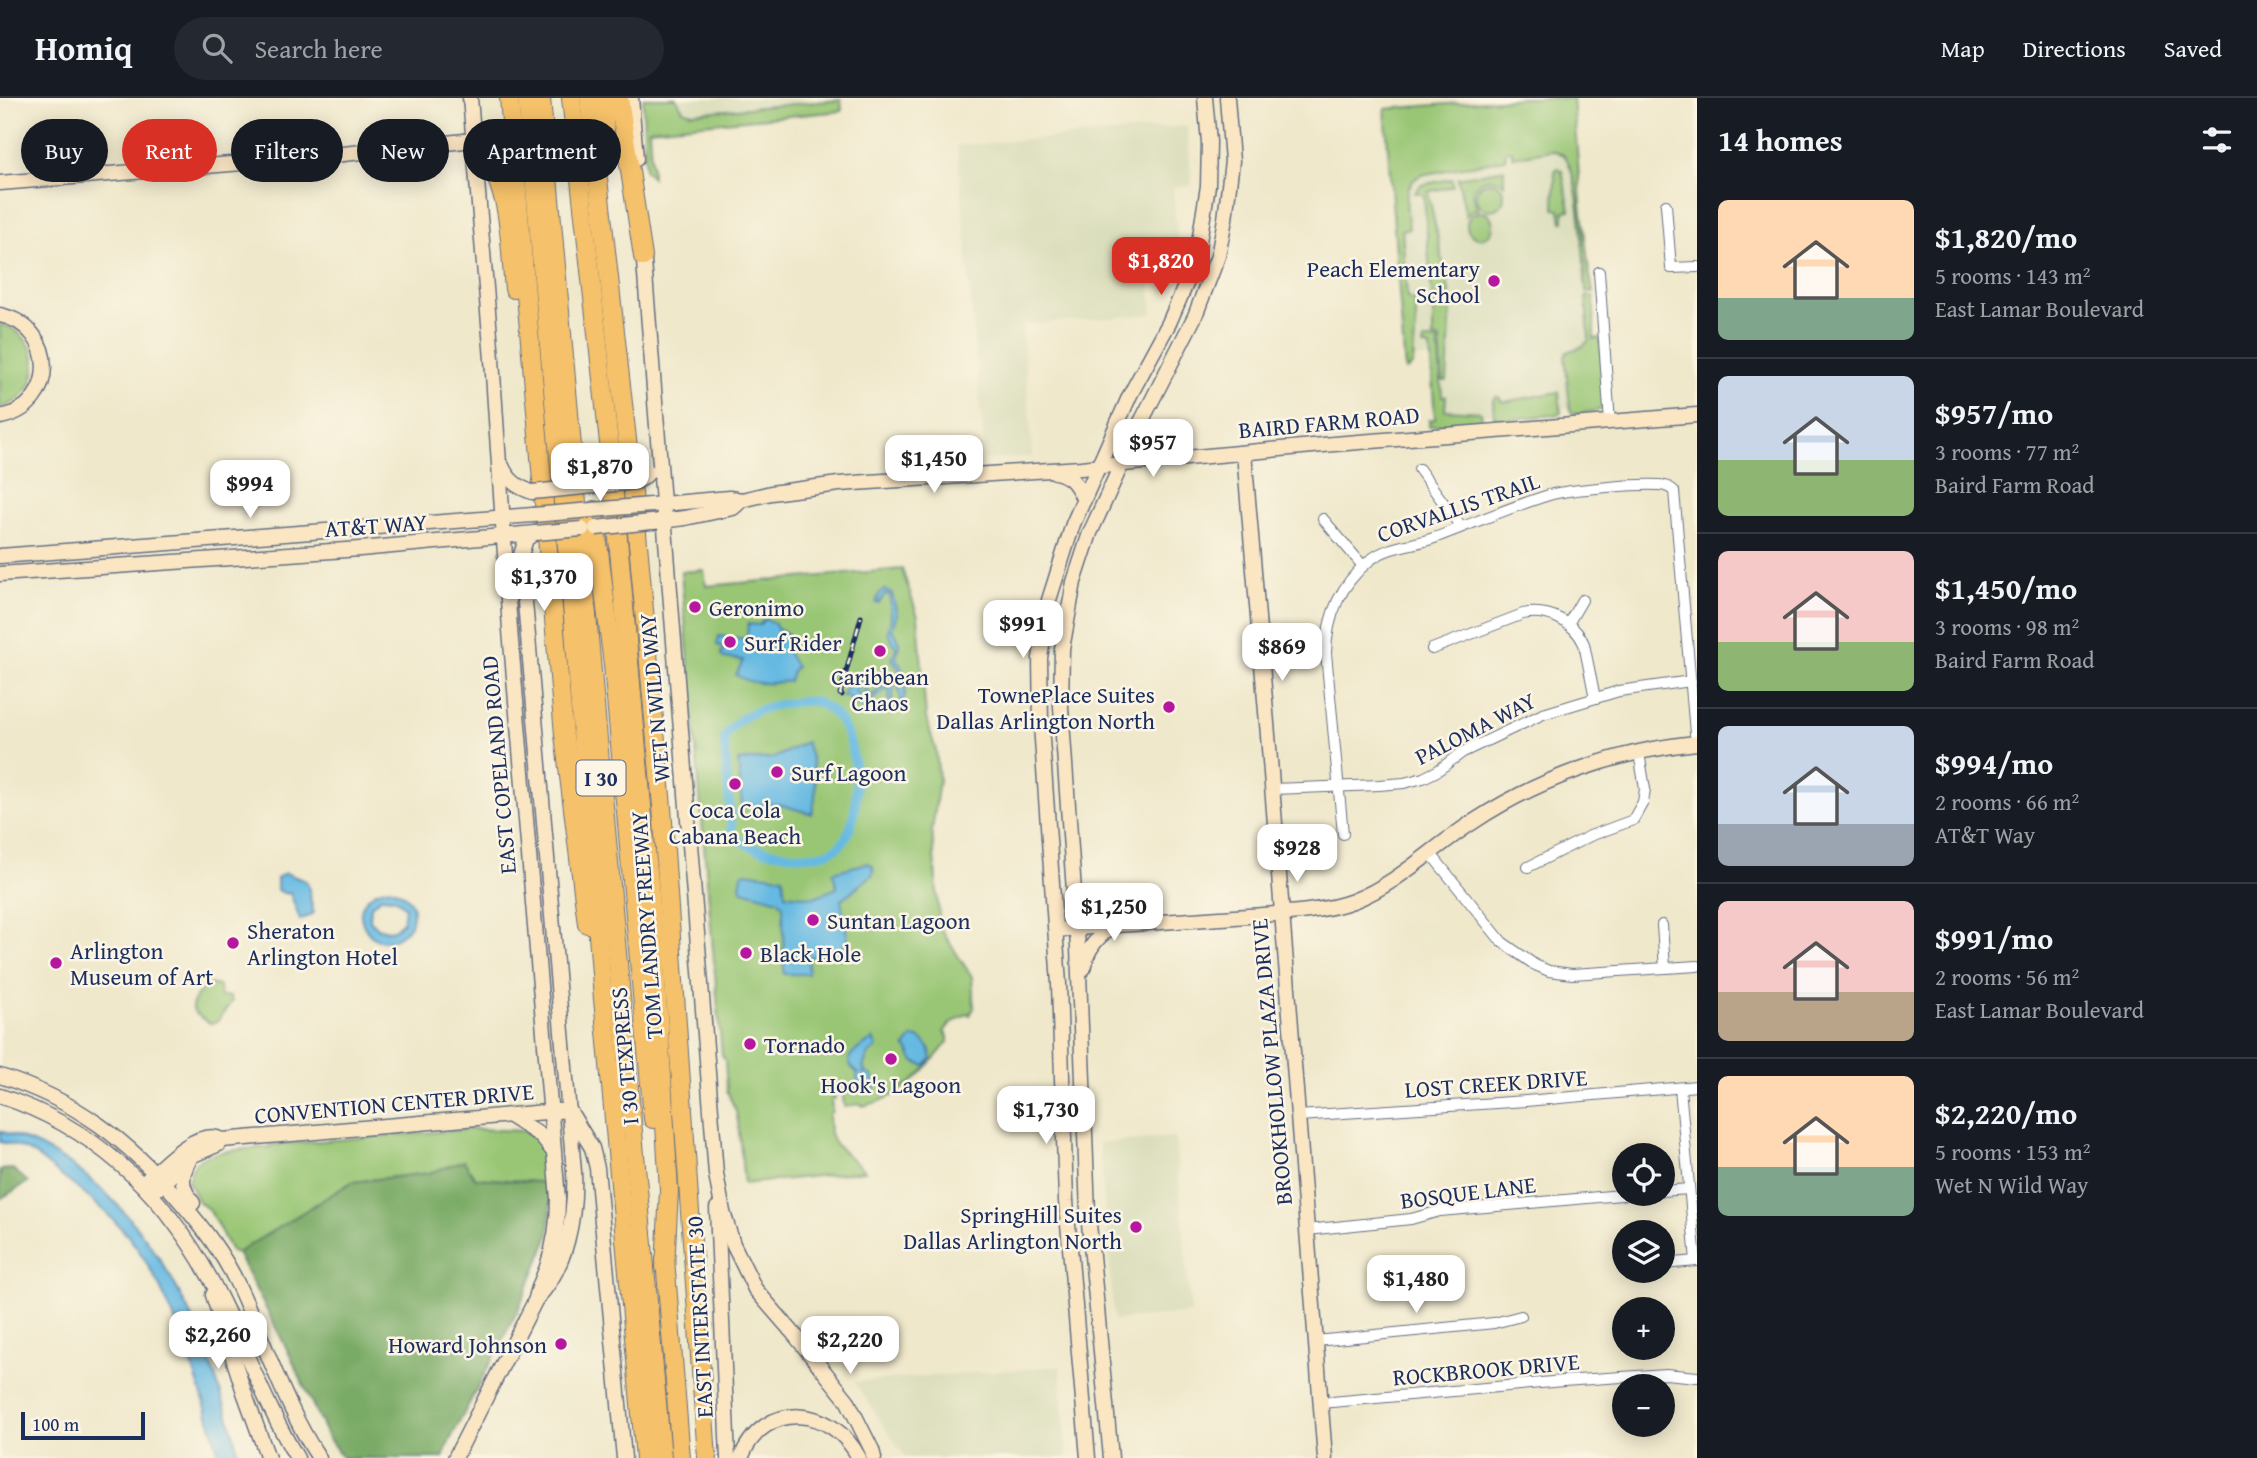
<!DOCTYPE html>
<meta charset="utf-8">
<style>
:root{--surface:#171b24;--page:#242831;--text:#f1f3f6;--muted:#9ea1a6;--line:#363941;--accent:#d93025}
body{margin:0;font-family:"Gentium Book Plus",serif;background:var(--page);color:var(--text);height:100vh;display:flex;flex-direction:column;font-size:26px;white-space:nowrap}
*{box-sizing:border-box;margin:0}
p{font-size:23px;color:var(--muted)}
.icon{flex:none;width:38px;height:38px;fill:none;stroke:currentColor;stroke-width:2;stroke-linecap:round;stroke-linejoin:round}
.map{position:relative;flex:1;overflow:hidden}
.side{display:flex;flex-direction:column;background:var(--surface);width:560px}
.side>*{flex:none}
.guide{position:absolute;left:21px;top:21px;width:665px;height:63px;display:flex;gap:14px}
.tools{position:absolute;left:1612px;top:1045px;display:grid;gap:14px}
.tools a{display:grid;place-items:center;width:63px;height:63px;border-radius:50%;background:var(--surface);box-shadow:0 4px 18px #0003;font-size:35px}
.scale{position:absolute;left:21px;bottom:18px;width:124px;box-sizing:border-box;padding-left:7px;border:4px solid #1b2f5e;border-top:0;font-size:19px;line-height:24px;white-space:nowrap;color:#1b2f5e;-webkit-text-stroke:5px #fcf5e5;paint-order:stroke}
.price{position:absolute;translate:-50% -60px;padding:0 16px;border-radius:14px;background:#fff;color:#222;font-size:23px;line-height:46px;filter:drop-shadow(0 2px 4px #0008)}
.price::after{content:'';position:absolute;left:50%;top:42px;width:21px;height:16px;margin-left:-10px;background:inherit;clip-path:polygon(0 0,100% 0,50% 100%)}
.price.current{background:var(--accent);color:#fff}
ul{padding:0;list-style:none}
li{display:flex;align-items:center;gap:21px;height:175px;padding:0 21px}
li+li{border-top:2px solid var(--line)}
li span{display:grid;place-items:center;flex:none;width:196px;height:140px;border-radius:10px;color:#555}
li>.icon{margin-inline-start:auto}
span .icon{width:84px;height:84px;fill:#fffc;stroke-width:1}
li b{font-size:30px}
h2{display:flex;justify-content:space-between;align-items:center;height:84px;padding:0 21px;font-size:30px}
.tag{padding:0 24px;border-radius:32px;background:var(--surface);box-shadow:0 4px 18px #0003;font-size:24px;line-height:63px}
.tag.current{background:var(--accent);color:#fff}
header{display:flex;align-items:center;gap:42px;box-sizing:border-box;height:98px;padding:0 35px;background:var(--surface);border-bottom:2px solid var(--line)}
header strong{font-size:33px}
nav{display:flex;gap:38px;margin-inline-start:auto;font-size:24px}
.search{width:490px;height:63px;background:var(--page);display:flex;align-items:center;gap:18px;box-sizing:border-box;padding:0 24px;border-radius:38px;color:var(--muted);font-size:26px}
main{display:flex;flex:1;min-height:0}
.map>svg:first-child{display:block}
.built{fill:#dbdebc}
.green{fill:#99c674;stroke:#5a7a69;stroke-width:2}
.forest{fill:#7aab66;stroke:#4a6d62;stroke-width:2}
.water{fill:#66bae2;stroke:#4074a0;stroke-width:2;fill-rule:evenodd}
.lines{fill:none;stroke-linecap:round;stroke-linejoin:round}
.canal{stroke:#66bae2;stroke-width:9}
.street-casing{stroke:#657084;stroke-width:12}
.secondary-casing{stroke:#657084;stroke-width:17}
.highway-casing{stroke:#657084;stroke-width:20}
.street{stroke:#fff;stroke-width:10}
.secondary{stroke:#fbe6c4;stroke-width:14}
.highway{stroke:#f5c16b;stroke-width:18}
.rail-casing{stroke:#1b2f5e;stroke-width:5}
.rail{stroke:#fcf5e5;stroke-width:2.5;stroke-dasharray:8;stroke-linecap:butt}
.secondary-bridge-casing{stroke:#657084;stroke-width:17;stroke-linecap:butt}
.secondary-bridge{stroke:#fbe6c4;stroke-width:14}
.poi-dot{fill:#b5179e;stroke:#fcf5e5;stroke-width:2.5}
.labels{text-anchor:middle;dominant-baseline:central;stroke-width:5;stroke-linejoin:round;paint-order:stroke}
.shield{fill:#fcf5e5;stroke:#5e6a86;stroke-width:2}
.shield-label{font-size:21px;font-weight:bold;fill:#1b2f5e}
.poi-label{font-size:23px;fill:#1b2f5e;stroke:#fcf5e5;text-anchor:start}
.street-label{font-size:23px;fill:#1b2f5e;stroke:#fcf5e5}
</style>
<header>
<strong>Homiq</strong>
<div class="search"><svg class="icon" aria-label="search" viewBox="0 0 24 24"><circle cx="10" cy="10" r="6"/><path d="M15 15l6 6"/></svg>Search here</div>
<nav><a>Map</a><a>Directions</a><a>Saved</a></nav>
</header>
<main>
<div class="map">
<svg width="1697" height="1360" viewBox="0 0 1697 1360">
<rect width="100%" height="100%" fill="#fcf5e5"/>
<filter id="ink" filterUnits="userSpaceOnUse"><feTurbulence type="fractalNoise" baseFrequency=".0143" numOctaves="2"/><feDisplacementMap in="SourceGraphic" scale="14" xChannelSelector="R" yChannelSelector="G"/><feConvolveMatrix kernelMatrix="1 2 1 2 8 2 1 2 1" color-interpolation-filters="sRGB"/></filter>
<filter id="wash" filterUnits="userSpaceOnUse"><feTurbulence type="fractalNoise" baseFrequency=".00686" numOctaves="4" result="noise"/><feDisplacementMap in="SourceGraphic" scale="28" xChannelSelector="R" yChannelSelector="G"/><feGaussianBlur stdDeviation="1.57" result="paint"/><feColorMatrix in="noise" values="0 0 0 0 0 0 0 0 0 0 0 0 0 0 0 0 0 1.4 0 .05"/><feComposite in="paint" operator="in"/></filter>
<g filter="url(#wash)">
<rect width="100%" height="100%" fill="#efe8cb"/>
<g class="built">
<path d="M676 0H841V2L692 15 683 12Z"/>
<path d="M1524 0H1573L1598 307 1434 321 1429 260 1406 261 1385 11Z"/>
<path d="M1187 28 1192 87 1173 89 1180 163 1164 164 1165 183 1150 185 1153 216 1022 227 1033 358 985 362 957 48Z"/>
<path d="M1175 1039 1191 1215 1114 1222 1099 1045Z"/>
<path d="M1060 1268 1067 1360H906L854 1284Z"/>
</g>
<g class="green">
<path d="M643 0H676L683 12 692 15 841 2 842 13 649 31 652 79 645 72Z"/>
<path d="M1524 0H1573L1581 106 1589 173 1593 194 1586 193C1583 162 1581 79 1564 57L1552 52 1512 59V53L1506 52 1505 61 1421 77C1400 87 1407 111 1409 131L1402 132 1407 199 1409 202H1414L1416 220 1413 266 1410 270 1405 272 1385 11Z"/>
<path d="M1558 70 1562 73 1570 112 1564 113V124H1562L1560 112 1554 111 1555 73Z"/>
<path d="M1504 71V86C1485 71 1463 91 1479 111L1472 112 1466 118 1458 80Z"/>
<path d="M1452 81 1453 88 1428 94 1450 197 1432 200 1424 98 1420 95H1415L1421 87Z"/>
<circle cx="1490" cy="98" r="14"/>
<circle cx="1480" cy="127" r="13"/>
<path d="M1586 198 1594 199V241L1600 240 1605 311 1578 316 1571 314 1570 311 1565 258 1567 254 1583 248 1589 242Z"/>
<path d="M1433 207 1451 208 1447 283H1443L1440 241 1433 240Z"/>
<path d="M0 226C47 238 46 298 0 310Z"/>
<path d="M1430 242 1438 243 1442 298H1446L1445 312 1481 314 1482 320 1479 323 1429 328V322L1435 321 1430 249 1423 248 1424 243Z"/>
<path d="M1559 294 1561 315 1554 317 1502 322 1494 319 1493 302 1495 299H1499L1501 303 1504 304Z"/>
<path d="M902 471 918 519 926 620 936 653 939 682 932 733 940 830 972 879 974 910 970 917 969 915 950 926 944 934 948 938V944C923 975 903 1000 863 1008L862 1006 844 1008 842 991H834L835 1001H831L832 1013 829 1017 830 1035 834 1045 865 1073 744 1086 738 1024 736 1013 727 993 725 961 722 958 681 474 704 472 706 488Z"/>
<path d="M210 886 219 888 220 899 230 898 232 903 218 923 211 926 195 915 192 909C193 900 203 889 210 886Z"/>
<path d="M474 1031 526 1033 543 1047 552 1085 475 1080 464 1064 429 1075 352 1084 237 1155 231 1153 210 1113 197 1102 188 1083C190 1078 191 1071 194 1067 205 1051 252 1051 270 1049V1047Z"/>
</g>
<g class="forest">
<path d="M464 1063 475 1080 552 1085 549 1138 519 1210 449 1344 443 1360H343L328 1340 288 1253 237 1155 352 1084 429 1075Z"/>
<path d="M13 1071 28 1084 0 1101V1072Z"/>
</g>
<g class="water">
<path d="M884 492 892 495 897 516 892 532C902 542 899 548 896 561 906 571 910 601 898 610L889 607V589L872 602 871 607 863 613 858 606 854 608 849 599 842 598 845 591 859 580 860 582 857 587 862 584 863 586 855 593 858 597 867 591 870 599 889 583H892L894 588 892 603 896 606 901 603 898 586 899 572 892 561 896 550 888 534 891 520 890 497 885 496 879 505H876L879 496Z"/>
<path d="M765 521 775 526 777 531 788 536 787 554 796 569 792 573 789 583C769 586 753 588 736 577L743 562 724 560 721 557V554L727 550 717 547 719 538 746 541V547L748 526 759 527Z"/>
<path d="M806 644C815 669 819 690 812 716L778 706 742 709 738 663 774 660Z"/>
<path d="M867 765 872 767 874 773 872 777 841 802 848 841 842 852 809 859 808 876H784L783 808 779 802 742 792 740 789 742 776 745 774 783 779 785 796 814 799 837 790 833 774Z"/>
<path d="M285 775 306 783C312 794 309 804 314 815L300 822 290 795 286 796 277 792V780Z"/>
<path d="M390 790C446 808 386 871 364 828 354 807 371 792 390 790ZM382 799 395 800 405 809 403 824 394 832 379 831 370 822 371 808Z"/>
<path d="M913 939C925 940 932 951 931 962L925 968 914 964 910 957 911 956 905 949Z"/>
<path d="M873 941 877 949 868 957 863 969 866 974 863 975 872 977 875 990 873 993 864 994 857 988V975C837 957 859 952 873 941Z"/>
<path d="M0 1033C113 1066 179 1173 215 1278 224 1305 234 1332 239 1360H220C202 1292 172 1192 128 1138 110 1116 86 1097 64 1080 39 1061 33 1050 0 1044Z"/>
</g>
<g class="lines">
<path class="canal" d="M814 603C826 608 835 614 842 626 859 652 864 728 838 749 822 761 798 758 780 755 763 753 743 749 732 735L724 641C739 610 782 604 814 603Z"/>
</g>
</g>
<g filter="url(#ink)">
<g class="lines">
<defs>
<g id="street">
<path d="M1666 107 1671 170 1697 169"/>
<path d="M1599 174 1610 325"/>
<path d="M1419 371 1461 429"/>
<path d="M1323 421 1363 468"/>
<path d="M1568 526 1582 502"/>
<path d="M1432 551 1523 516C1547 511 1574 523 1584 546L1595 600"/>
<path d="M1273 691 1379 687 1404 685 1423 680 1437 673 1463 654 1543 616 1619 593 1691 583"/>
<path d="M1343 736 1326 555C1327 517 1340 487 1369 463 1388 447 1412 448 1434 440 1472 426 1510 409 1549 397 1565 392 1649 384 1665 388 1670 389 1670 390 1674 393L1696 646"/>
<path d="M1431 756 1502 844 1535 867 1549 873 1572 876 1697 868"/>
<path d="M1528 769 1590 738 1633 722 1643 704 1645 691 1639 655"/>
<path d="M1662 827 1665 870"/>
<path d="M1680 990 1696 1163"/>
<path d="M1298 1018 1526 1003 1697 988"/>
<path d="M1662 1093 1689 1091"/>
<path d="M1307 1132 1411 1121 1440 1113 1633 1096"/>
<path d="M1662 1166 1697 1163"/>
<path d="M1623 1170H1624"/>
<path d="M1316 1243 1494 1225 1521 1218"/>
<path d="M1321 1305 1563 1283 1666 1276 1697 1279"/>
</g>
<g id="secondary">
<path d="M470 0 492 261 510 532 558 1101C558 1124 554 1148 547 1169 543 1180 538 1189 536 1201"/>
<path d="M631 0 636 61"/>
<path d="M0 85 315 59 474 42"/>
<path d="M643 151 716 1076 723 1114 733 1146 755 1191 794 1236 847 1302 872 1352 874 1360"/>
<path d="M0 217C58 229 59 309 0 319"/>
<path d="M1141 324C1150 347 1151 351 1175 361"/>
<path d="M1244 355 1268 637 1325 1360"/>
<path d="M502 368C508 382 517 389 532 394"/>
<path d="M1055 374C1072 377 1077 387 1084 402"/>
<path d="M652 407 729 400 742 402 771 395 839 386 1081 370 1334 346 1697 317"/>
<path d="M653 424 685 420 733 410 742 402"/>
<path d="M0 458 533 417"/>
<path d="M0 476 360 451 535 435"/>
<path d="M1057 832C1120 826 1184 823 1248 818 1282 815 1320 815 1353 803 1399 785 1432 750 1473 724 1538 681 1619 652 1697 645"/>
<path d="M1083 871C1087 851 1097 838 1115 827"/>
<path d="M0 978C76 1002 129 1043 181 1104 203 1130 223 1155 238 1187 265 1244 284 1307 319 1360"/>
<path d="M0 998C103 1032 174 1106 221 1201 247 1254 267 1310 297 1360"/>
<path d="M510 1018 540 1037 553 1053"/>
<path d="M189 1063C179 1080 182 1091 193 1105"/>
<path d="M143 1086C160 1070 198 1028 222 1042L569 1012 592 1050 597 1070 624 1360"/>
<path d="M157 1091 191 1058 219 1046 222 1042"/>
<path d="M717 1110 728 1360"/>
<path d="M213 1197 244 1294 268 1360"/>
<path d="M455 1360 536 1201C567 1170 576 1117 574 1074L521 457 526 441 535 435"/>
<path d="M741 1360C764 1301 833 1308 859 1360"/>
<path d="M1088 1360 1066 1103 1059 886 1041 627 1040 560 1049 502 1073 426 1130 297 1169 225 1189 179 1198 150 1208 88 1209 44 1205 0"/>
<path d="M1111 1360 1088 1115 1078 850 1061 609 1062 551 1074 484 1090 435 1141 324 1195 218 1218 158 1225 121 1232 63 1227 0"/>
</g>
<g id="highway">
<path d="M509 0 564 637 587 826"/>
<path d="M527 0 571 494 603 901 645 1360"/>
<path d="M541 0 662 1360"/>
<path d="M571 0 611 363 652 818 669 1092 665 1170"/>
<path d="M589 0 635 413 662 709 707 1360"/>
<path d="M604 0 605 49"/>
<path d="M619 0 643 159"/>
<path d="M474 42C513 94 508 130 514 191"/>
<path d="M594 412 613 567 653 1021"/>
<path d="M665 1161 681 1360"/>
</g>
</defs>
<use href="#street" class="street-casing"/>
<use href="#secondary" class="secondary-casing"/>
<use href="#highway" class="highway-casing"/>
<use href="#street" class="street"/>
<use href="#secondary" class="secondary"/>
<use href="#highway" class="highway"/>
<defs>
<path id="rail" d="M842 597 840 596 861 519"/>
</defs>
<use href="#rail" class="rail-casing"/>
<use href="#rail" class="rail"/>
<defs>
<g id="secondary-bridge">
<path d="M532 394 636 384 643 380 649 374"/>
<path d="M533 417 651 407"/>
<path d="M596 430 651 424"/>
<path d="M535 435 582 431"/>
</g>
</defs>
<use href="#secondary-bridge" class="secondary-bridge-casing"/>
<use href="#secondary-bridge" class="secondary-bridge"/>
</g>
</g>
<g class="poi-dot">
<circle cx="1494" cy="183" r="7"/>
<circle cx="695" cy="509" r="7"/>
<circle cx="730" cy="544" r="7"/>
<circle cx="880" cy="553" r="7"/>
<circle cx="1169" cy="609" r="7"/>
<circle cx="777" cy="674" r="7"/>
<circle cx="735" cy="686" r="7"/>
<circle cx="813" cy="822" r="7"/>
<circle cx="233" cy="845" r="7"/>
<circle cx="746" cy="855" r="7"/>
<circle cx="56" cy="865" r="7"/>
<circle cx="750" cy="946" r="7"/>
<circle cx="891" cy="961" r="7"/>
<circle cx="1136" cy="1129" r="7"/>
<circle cx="561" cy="1246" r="7"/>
</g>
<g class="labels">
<rect class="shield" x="576.5" y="662.5" width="49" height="35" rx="5"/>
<g class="shield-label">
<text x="601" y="680">I 30</text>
</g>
<g class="poi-label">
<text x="1480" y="170" text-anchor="end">Peach Elementary<tspan x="1480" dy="26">School</tspan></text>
<text x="709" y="509">Geronimo</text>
<text x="744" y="544">Surf Rider</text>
<text x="880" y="578" text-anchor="middle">Caribbean<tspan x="880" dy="26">Chaos</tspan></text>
<text x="1155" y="596" text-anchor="end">TownePlace Suites<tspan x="1155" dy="26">Dallas Arlington North</tspan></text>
<text x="791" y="674">Surf Lagoon</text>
<text x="735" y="711" text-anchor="middle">Coca Cola<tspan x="735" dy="26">Cabana Beach</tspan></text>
<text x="827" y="822">Suntan Lagoon</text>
<text x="247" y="832">Sheraton<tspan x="247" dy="26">Arlington Hotel</tspan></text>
<text x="70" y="852">Arlington<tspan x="70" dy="26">Museum of Art</tspan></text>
<text x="760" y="855">Black Hole</text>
<text x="764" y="946">Tornado</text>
<text x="891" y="986" text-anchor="middle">Hook's Lagoon</text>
<text x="1122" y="1116" text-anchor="end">SpringHill Suites<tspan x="1122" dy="26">Dallas Arlington North</tspan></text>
<text x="547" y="1246" text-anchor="end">Howard Johnson</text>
</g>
<g class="street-label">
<text transform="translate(1329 324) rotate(-5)">BAIRD FARM ROAD</text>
<text transform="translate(1458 409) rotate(-19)">CORVALLIS TRAIL</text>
<text transform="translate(376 427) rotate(-4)">AT&amp;T WAY</text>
<text transform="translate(654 600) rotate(-95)">WET N WILD WAY</text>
<text transform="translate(1475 630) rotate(-27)">PALOMA WAY</text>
<text transform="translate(498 667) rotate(-95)">EAST COPELAND ROAD</text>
<text transform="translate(646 827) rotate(-94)">TOM LANDRY FREEWAY</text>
<text transform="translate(624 958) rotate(-95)">I 30 TEXPRESS</text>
<text transform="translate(1271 964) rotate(-95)">BROOKHOLLOW PLAZA DRIVE</text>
<text transform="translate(1496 985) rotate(-4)">LOST CREEK DRIVE</text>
<text transform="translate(394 1005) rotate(-5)">CONVENTION CENTER DRIVE</text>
<text transform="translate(1468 1094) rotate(-7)">BOSQUE LANE</text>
<text transform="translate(699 1219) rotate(-93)">EAST INTERSTATE 30</text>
<text transform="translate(1486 1271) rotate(-5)">ROCKBROOK DRIVE</text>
</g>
</g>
</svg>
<div class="tools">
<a><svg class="icon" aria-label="locate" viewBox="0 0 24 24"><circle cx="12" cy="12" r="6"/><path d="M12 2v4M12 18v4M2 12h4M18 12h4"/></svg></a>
<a><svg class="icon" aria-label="layers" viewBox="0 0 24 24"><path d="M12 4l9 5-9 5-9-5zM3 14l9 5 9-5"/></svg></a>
<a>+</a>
<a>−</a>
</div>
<div class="scale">100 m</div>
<b class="price current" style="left:1161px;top:199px">$1,820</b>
<b class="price" style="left:1153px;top:381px">$957</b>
<b class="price" style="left:934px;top:397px">$1,450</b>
<b class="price" style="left:600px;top:405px">$1,870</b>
<b class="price" style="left:250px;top:422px">$994</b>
<b class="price" style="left:544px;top:515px">$1,370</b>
<b class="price" style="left:1023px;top:562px">$991</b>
<b class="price" style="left:1282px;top:585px">$869</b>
<b class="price" style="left:1297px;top:786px">$928</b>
<b class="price" style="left:1114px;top:845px">$1,250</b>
<b class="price" style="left:1046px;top:1048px">$1,730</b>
<b class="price" style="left:1416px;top:1217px">$1,480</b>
<b class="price" style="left:218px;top:1273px">$2,260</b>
<b class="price" style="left:850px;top:1278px">$2,220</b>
<div class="guide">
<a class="tag">Buy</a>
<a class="tag current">Rent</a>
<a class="tag">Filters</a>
<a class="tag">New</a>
<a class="tag">Apartment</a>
</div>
</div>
<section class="side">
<h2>14 homes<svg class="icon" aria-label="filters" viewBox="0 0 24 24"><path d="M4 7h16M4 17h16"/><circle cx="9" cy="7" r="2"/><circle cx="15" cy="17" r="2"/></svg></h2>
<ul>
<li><span style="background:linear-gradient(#ffd9b3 70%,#7fa58c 0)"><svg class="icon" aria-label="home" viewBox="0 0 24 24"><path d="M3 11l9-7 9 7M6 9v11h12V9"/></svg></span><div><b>$1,820/mo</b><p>5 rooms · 143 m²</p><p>East Lamar Boulevard</p></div></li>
<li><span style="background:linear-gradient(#c9d6e8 60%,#8fb573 0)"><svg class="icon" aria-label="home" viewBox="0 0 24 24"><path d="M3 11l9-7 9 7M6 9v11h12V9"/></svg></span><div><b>$957/mo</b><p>3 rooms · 77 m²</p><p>Baird Farm Road</p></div></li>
<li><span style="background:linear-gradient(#f6c9c9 65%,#8fb573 0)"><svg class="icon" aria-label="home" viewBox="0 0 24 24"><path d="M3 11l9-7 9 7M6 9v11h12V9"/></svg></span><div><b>$1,450/mo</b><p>3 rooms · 98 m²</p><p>Baird Farm Road</p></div></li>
<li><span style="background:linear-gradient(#c9d6e8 70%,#9aa5b1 0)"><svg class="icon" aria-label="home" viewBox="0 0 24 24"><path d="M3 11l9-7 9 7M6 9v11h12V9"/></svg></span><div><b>$994/mo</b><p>2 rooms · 66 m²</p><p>AT&amp;T Way</p></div></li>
<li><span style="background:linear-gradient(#f6c9c9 65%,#b9a48a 0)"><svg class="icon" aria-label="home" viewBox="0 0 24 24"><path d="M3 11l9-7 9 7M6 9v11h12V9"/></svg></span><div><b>$991/mo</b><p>2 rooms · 56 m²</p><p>East Lamar Boulevard</p></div></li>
<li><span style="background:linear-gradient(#ffd9b3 65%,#7fa58c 0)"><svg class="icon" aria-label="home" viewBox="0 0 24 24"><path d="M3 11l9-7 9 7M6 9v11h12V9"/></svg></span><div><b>$2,220/mo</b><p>5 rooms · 153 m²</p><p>Wet N Wild Way</p></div></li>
</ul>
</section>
</main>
